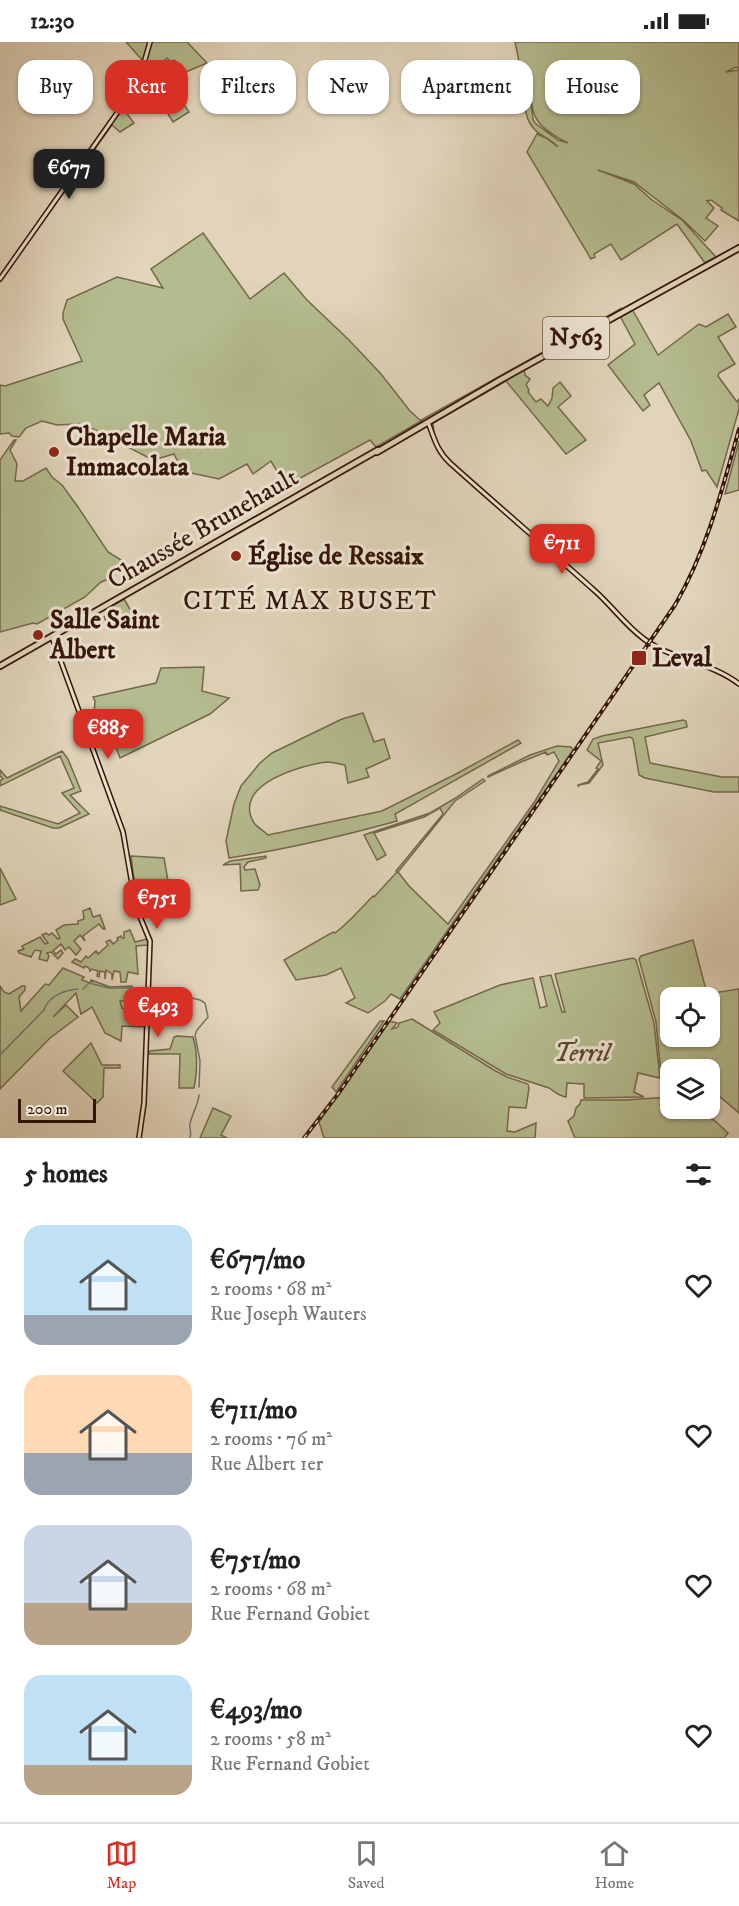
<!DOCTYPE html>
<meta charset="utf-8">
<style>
:root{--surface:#fff;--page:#f2f2f2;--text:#222;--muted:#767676;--line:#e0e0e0;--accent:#d93025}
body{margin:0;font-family:"IM FELL DW Pica",serif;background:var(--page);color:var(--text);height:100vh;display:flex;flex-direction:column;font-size:22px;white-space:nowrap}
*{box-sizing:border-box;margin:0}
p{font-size:20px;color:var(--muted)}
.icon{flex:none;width:33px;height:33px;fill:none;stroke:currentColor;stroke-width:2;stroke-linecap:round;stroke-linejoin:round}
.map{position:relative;height:1096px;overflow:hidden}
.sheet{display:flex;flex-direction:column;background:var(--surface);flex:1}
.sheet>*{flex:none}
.banner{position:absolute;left:18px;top:18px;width:704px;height:54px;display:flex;gap:12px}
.fabs{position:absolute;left:660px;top:945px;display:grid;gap:12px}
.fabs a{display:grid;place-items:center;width:60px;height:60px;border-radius:12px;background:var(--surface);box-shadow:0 2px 4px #0004;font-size:30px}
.scale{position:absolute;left:18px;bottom:15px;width:78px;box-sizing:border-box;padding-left:6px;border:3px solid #351507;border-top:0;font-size:16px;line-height:21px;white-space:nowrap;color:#351507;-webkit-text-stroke:4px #ece3d2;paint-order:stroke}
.price{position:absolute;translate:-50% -51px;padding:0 14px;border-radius:12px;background:var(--accent);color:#fff;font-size:20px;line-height:39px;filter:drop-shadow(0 2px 3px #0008)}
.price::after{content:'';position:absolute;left:50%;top:36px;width:18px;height:14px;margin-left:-9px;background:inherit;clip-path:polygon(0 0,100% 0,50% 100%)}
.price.active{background:#222;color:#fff}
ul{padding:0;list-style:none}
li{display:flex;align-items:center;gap:18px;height:150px;padding:0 24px}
li span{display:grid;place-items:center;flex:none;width:168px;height:120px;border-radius:18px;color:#555}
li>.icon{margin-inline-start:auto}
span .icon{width:72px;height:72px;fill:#fffc;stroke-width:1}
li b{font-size:26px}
h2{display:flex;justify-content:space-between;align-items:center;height:72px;padding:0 24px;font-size:26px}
.chip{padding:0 21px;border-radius:18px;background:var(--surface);box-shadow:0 2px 4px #0004;font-size:21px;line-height:54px}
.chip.active{background:var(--accent);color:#fff}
.status{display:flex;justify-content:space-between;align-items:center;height:42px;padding:0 30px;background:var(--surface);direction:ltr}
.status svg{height:16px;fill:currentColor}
.tab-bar{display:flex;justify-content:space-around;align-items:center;height:84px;border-top:2px solid var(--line);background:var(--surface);font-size:16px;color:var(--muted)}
.tab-bar a{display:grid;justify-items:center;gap:3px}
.tab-bar .active{color:var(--accent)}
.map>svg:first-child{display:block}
.green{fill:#b4bc8f;stroke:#74684b;stroke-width:1.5;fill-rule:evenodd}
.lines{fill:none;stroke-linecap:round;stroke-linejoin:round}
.stream{stroke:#707672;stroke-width:1.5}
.secondary-casing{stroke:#351507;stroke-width:6}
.primary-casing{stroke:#351507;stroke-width:8}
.secondary{stroke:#ece3d2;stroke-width:3}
.primary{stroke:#e1d4ba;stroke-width:4.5}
.rail-casing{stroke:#351507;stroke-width:4}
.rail{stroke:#ece3d2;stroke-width:1.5;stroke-dasharray:4.5;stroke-linecap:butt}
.poi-dot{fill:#8f2418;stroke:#ece3d2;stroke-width:2}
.labels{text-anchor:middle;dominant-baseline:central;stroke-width:6;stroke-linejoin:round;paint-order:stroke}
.shield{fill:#ece3d2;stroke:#6c5344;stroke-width:1.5}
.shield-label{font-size:24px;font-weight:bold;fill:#351507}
.poi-label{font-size:26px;font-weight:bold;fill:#351507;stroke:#ece3d2;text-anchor:start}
.street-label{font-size:26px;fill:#351507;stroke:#ece3d2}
.park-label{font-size:26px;font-style:italic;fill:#5b4730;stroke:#ece3d2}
.neighbourhood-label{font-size:27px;letter-spacing:1.5px;fill:#351507;stroke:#ece3d2}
</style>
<div class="status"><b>12:30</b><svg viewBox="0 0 49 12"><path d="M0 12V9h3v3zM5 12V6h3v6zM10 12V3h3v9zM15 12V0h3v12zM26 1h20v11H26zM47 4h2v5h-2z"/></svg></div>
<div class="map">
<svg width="739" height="1096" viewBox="0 0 739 1096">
<rect width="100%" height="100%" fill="#e1d4ba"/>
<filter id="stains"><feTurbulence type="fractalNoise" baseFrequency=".00333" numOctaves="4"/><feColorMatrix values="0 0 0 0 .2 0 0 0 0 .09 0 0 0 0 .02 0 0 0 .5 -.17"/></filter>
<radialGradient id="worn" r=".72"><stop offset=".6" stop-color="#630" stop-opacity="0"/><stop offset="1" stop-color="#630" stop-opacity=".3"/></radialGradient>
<g class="green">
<path d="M126 0H150L144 20Z"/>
<path d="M152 0H187L207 21 181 32 177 28 181 24 174 18 171 20 167 16 147 34 149 37 147 40 148 42 139 41Z"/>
<path d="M515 0H739V27L736 25 726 30 739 28V179L721 168 722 166 711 158 707 159 714 166 706 176 718 184 705 199 683 178 634 140 598 128 634 142 652 158 682 178 716 215 705 221 677 182 621 218 611 202 594 212 595 215 591 217 527 110 537 92 546 96 558 105C550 96 542 95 535 88 522 75 525 55 522 38 520 25 518 13 515 0ZM529 46C531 55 531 66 535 74 540 86 558 96 568 101L558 98 535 81 533 77Z"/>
<path d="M170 42 189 70 173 80 155 51Z"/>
<path d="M122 65 134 81 120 90 112 83 0 239Z"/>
<path d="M203 191 250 257 284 231 307 258 349 298 381 332 410 369 421 379 376 405 370 398 295 439 282 438 271 419 253 432 247 422 219 437 182 429 174 412 153 418 89 385 78 382 57 383 42 379 26 386 19 395 12 394 9 391 0 392V343L5 344 82 319 63 277V271L67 258 117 235 163 246 151 227Z"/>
<path d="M622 266 424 379 421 378Z"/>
<path d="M632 267 658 313 699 282 706 285 728 272 736 285 718 295 735 322 719 331 718 334 737 360 739 357V367L717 445 706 428 702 429 691 399 659 341 644 353 650 363 643 369 608 323 635 302 620 274Z"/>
<path d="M524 326 525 333 530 337 526 343 529 348 528 350 536 360 541 357 548 364 552 356 553 346 560 340 571 354 558 365 586 398 566 412 506 339 433 381 434 392 432 380Z"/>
<path d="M14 398H16L10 408 17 422 15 439H23L46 426 52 435 62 443 78 465 108 510 121 518 112 530 114 535 101 540 85 555 37 582 33 581 0 590V418Z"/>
<path d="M739 399V448L725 452Z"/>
<path d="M124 557 134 574 110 588 104 575 107 573V567Z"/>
<path d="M204 625 202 649 229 656 210 672 120 716 109 686 93 685V678L96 677V673L94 672 95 659 93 655 156 641 161 626Z"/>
<path d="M363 671 374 700 384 697 390 716 366 727 369 735 348 741 345 723C339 722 333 720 327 720 301 723 231 743 254 781 257 785 264 789 268 793L382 769 456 732 518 698 521 701 395 772 397 779C339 795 288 807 229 816L226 799 234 762 241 744 260 721 272 711 342 677Z"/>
<path d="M683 678 686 679 687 685 645 695 650 721 722 735H739V750H714L645 736 639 733 633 697 630 695 598 701 603 723 589 741 579 743 578 745V743L588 740 598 727 596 726 601 719 587 708 593 697 602 694Z"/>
<path d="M557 704 571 705 573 708 400 957 391 952 385 959 368 971 346 961 355 956 341 926 326 933 296 938 284 918 333 890 335 891C350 880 360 867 373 854L374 855 397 830 396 829 443 772 440 766 424 775 374 791 386 813 377 818 364 793 430 771 454 757 483 737 485 739 455 759 398 830 409 844 448 882 535 759 559 719 554 710 547 713 546 710 521 720 488 735V734L530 713Z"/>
<path d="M62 709 68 717 81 749 70 753 89 772 59 786H53L0 768V764L58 782 80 771 62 751 74 746 60 714 0 744V739L3 737 0 734V728L7 736Z"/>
<path d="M131 814 164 816 168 839 135 846Z"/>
<path d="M266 814V816L248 820 244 825 245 828 255 827 260 843 258 848 241 849 240 822 223 823 230 819Z"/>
<path d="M0 826 16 857 0 863Z"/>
<path d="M90 866 93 875 100 873 105 887H103L99 882 83 894 85 899 80 893 74 899 81 907 76 913 69 905 65 908 61 902 53 909 56 912 61 908 63 911 58 917 51 910 47 911 49 914 47 919 39 917 41 909 35 908 31 915 19 911 18 909 24 907 22 904 40 895 45 902 48 901 42 893 46 891 49 893 52 891 58 897 60 896 56 888 64 883 78 882V879L84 877 83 869Z"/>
<path d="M130 888 135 900 147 897 148 903 136 904 138 932 128 930 126 940H121L120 930 114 929 112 938V932L106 928 105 937V930L100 929 99 935 97 934 98 929 92 927 90 929 89 926 85 924 84 926 72 920 75 917 81 920 86 914 88 916 96 909 98 912 108 903 106 900 110 898 113 902 118 898 117 896 121 894 122 896H124V890Z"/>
<path d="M693 898 707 952 739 947V1071L712 1048 710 1051V1028H670V1048L663 1039 661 1032 656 980 639 917 641 914ZM670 956H710V994H670Z"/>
<path d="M633 916 636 918 654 981 660 1036 638 1031 634 1050 644 1055 584 1056V1042L567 1041 566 1055C559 1054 555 1050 549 1046L506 1032 433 988 440 981 434 970 500 943 533 936 540 966 547 964 540 935 551 933 562 970H565L555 932Z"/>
<path d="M63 926 84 935 82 938 90 941 91 938 110 945 132 944 133 959H120L122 966 129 967V974L146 975V985L122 984 121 999 105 991 92 965 81 972 76 951 53 975 66 963 78 975 50 996 0 1047V944L4 950 9 952 22 944H25V948L19 955 21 969 45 942 49 943Z"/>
<path d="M412 977 494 1028 507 1035 528 1042 529 1046 526 1066 509 1065 507 1089 515 1090 536 1081 535 1096H324L319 1080 389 979 397 981 392 987 398 985 399 981Z"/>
<path d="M380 979H384L336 1050 332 1045Z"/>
<path d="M177 994 193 995C198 1011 197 1030 194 1046H179L180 1012H149L150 1009 170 1007 174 995Z"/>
<path d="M91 1001 102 1023H120V1026H104L103 1055 97 1061 63 1029Z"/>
<path d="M670 1055V1066L695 1067 714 1078 728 1091 724 1096H575L568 1079 574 1074 576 1066 580 1062 581 1058H626Z"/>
<path d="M213 1066 231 1074 221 1093 227 1096H200Z"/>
</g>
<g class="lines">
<g class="stream">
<path d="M152 946 200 958 205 961 208 975 197 988 195 993 200 1019 199 1045"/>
<path d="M83 947 89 941 109 946H146"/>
<path d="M0 1013 44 968C48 954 65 948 78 947"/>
<path d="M190 1096C192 1090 189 1088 190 1082 192 1071 198 1064 199 1053"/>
</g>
<defs>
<g id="secondary">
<path d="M0 237 134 47 140 35 150 0"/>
<path d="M428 380C434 396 437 409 450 421 498 464 547 506 595 549 612 564 625 583 644 597 672 618 711 620 739 642"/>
<path d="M52 595 123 790 136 865 150 899 144 1061 139 1096"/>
</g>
<g id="primary">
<path d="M377 410 502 337 739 206"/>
<path d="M0 624 378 408"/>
</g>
</defs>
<use href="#secondary" class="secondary-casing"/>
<use href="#primary" class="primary-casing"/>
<use href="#secondary" class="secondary"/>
<use href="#primary" class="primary"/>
<defs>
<path id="rail" d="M304 1096 338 1052 675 563C707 508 722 448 739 387"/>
</defs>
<use href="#rail" class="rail-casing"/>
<use href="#rail" class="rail"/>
</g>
<g class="poi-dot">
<circle cx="54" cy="410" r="6"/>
<circle cx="236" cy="514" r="6"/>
<circle cx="38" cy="593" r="6"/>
<rect x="631" y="608" width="16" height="16" rx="3"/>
</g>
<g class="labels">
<rect class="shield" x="543" y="275" width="66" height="42" rx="4.5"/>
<g class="shield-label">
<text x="576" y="296">N563</text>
</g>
<g class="poi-label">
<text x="66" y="395">Chapelle Maria<tspan x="66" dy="30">Immacolata</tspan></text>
<text x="248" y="514">Église de Ressaix</text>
<text x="50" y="578">Salle Saint<tspan x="50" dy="30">Albert</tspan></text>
<text x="652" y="616">Leval</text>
</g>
<g class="street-label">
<text transform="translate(203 487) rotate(-30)">Chaussée Brunehault</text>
</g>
<g class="park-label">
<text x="582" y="1011">Terril</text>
</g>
<g class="neighbourhood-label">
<text x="310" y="559">CITÉ MAX BUSET</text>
</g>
</g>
<rect width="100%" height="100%" filter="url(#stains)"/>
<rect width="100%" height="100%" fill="url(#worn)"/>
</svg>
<div class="fabs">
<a><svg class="icon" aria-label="locate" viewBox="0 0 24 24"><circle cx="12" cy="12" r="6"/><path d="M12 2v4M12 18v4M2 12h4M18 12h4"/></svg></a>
<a><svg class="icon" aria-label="layers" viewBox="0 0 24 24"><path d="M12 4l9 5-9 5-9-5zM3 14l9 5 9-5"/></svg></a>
</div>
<div class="scale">200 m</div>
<b class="price active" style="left:69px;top:158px">€677</b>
<b class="price" style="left:562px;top:533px">€711</b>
<b class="price" style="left:108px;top:718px">€885</b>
<b class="price" style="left:157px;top:888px">€751</b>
<b class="price" style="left:158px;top:996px">€493</b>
<div class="banner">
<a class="chip">Buy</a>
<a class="chip active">Rent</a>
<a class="chip">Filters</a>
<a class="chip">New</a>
<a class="chip">Apartment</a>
<a class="chip">House</a>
</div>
</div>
<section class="sheet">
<h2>5 homes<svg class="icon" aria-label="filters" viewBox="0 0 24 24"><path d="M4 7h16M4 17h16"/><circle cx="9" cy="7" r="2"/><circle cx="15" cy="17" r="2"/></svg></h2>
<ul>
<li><span style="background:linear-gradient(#bfe0f5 75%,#9aa5b1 0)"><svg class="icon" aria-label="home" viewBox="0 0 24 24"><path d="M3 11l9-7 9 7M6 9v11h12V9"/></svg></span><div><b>€677/mo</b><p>2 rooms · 68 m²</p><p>Rue Joseph Wauters</p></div><svg class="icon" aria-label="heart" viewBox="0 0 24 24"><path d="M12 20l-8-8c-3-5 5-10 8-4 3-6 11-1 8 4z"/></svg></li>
<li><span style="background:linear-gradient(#ffd9b3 65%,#9aa5b1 0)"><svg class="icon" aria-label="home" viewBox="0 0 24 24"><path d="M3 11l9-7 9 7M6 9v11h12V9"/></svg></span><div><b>€711/mo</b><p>2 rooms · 76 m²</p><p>Rue Albert 1er</p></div><svg class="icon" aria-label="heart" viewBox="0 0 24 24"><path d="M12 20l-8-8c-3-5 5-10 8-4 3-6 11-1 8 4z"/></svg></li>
<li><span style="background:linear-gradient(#c9d6e8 65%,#b9a48a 0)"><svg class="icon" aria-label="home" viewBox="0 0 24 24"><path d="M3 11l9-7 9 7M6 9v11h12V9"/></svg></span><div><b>€751/mo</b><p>2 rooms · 68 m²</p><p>Rue Fernand Gobiet</p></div><svg class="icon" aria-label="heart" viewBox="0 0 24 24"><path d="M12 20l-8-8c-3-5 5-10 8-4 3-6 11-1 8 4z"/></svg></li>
<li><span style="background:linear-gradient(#bfe0f5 75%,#b9a48a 0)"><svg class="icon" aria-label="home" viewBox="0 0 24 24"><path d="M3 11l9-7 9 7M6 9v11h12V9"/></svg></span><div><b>€493/mo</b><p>2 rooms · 58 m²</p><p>Rue Fernand Gobiet</p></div><svg class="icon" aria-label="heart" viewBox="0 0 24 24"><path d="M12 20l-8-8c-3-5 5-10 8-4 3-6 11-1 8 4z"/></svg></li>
</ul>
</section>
<nav class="tab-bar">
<a class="active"><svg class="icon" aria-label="map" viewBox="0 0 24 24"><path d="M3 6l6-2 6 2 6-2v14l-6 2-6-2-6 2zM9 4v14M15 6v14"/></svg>Map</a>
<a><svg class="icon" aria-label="saved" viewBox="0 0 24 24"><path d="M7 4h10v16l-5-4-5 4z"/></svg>Saved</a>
<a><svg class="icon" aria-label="home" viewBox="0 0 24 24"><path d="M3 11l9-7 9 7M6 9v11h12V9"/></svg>Home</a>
</nav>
